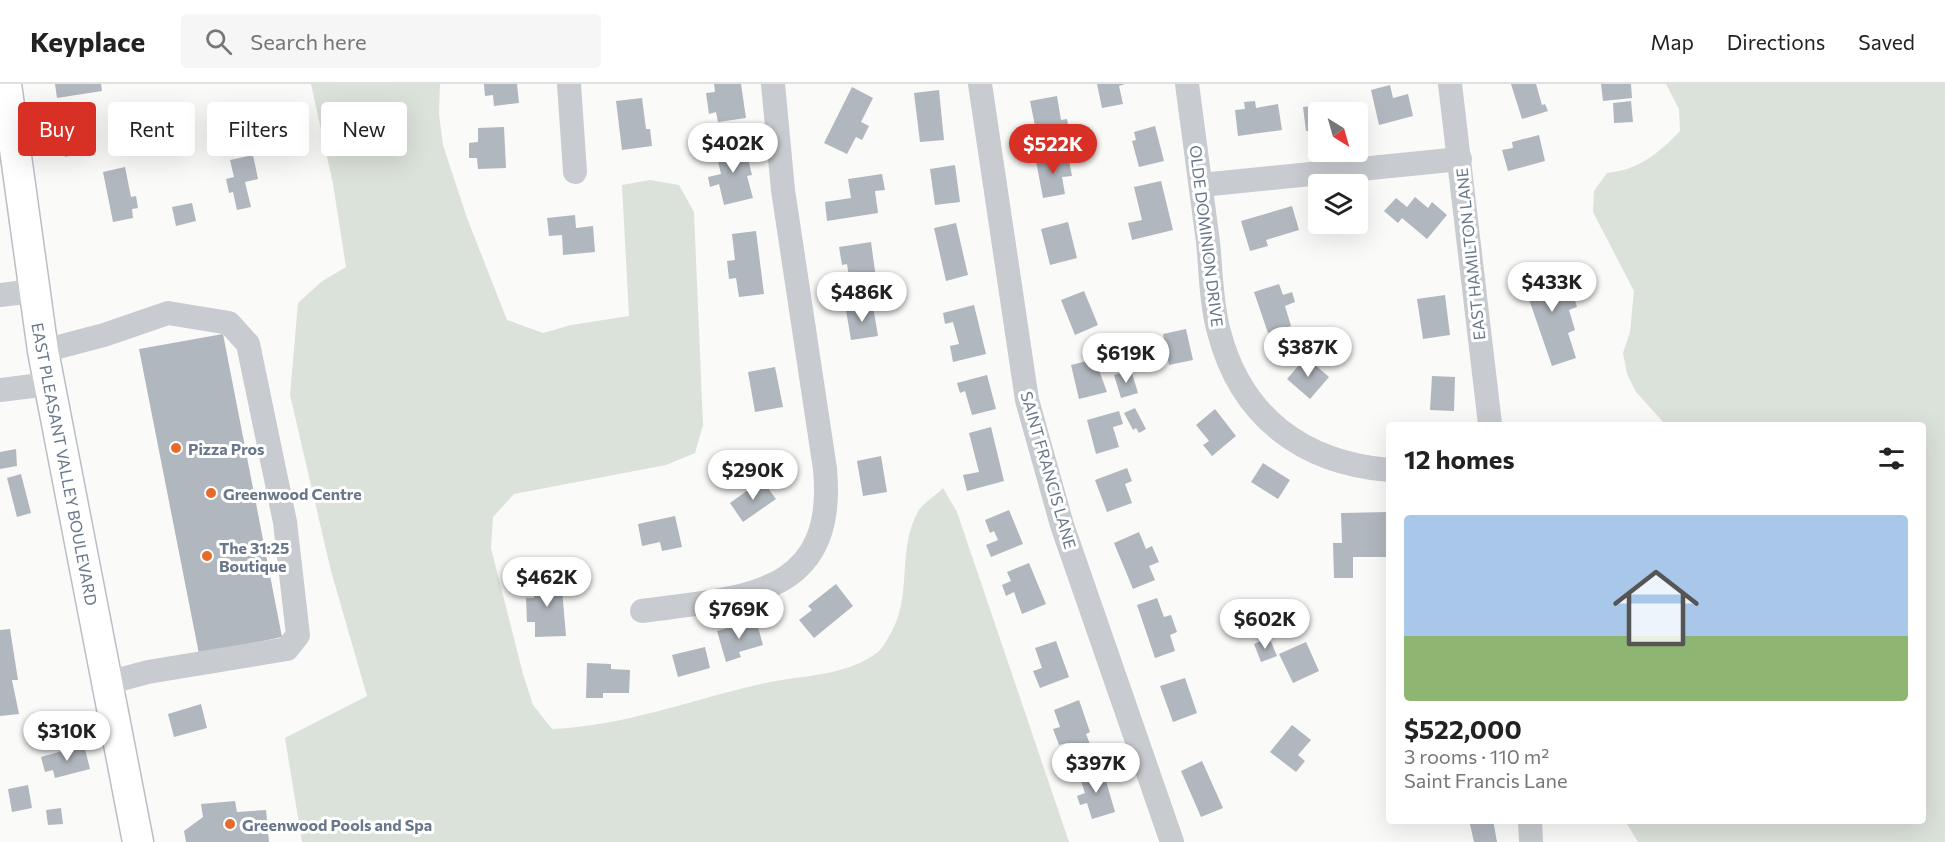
<!DOCTYPE html>
<meta charset="utf-8">
<style>
:root{--surface:#fff;--page:#f6f6f6;--text:#222;--muted:#767676;--line:#e0e0e0;--accent:#d93025}
body{margin:0;font-family:Commissioner,sans-serif;background:var(--page);color:var(--text);height:100vh;display:flex;flex-direction:column;font-size:22px;white-space:nowrap}
*{box-sizing:border-box;margin:0}
p{font-size:20px;color:var(--muted)}
.icon{flex:none;width:33px;height:33px;fill:none;stroke:currentColor;stroke-width:2;stroke-linecap:round;stroke-linejoin:round}
.map{position:relative;flex:1;overflow:hidden}
.sheet{position:absolute;left:1386px;top:338px;width:540px;height:402px;display:flex;flex-direction:column;background:var(--surface);border-radius:6px;box-shadow:0 6px 24px #0002}
.sheet>*{flex:none}
.top-card{position:absolute;left:18px;top:18px;width:570px;height:54px;display:flex;gap:12px}
.needle{width:39px;rotate:143deg}
.controls{position:absolute;left:1308px;top:18px;display:grid;gap:12px}
.controls a{display:grid;place-items:center;width:60px;height:60px;border-radius:6px;background:var(--surface);box-shadow:0 6px 24px #0002;font-size:30px}
.price{position:absolute;translate:-50% -51px;padding:0 14px;border-radius:21px;background:#fff;color:#222;font-size:20px;line-height:39px;filter:drop-shadow(0 2px 3px #0008)}
.price::after{content:'';position:absolute;left:50%;top:36px;width:18px;height:14px;margin-left:-9px;background:inherit;clip-path:polygon(0 0,100% 0,50% 100%)}
.price.selected{background:var(--accent);color:#fff}
ul{padding:0;list-style:none}
li{display:grid;align-content:center;gap:12px;height:318px;padding:0 18px}
li span{display:grid;place-items:center;height:186px;border-radius:6px;color:#555}
li>.icon{margin-inline-start:auto}
span .icon{width:108px;height:108px;fill:#fffc;stroke-width:1}
li b{font-size:26px}
h2{display:flex;justify-content:space-between;align-items:center;height:72px;padding:0 18px;font-size:26px}
.chip{padding:0 21px;border-radius:6px;background:var(--surface);box-shadow:0 6px 24px #0002;font-size:21px;line-height:54px}
.chip.selected{background:var(--accent);color:#fff}
header{display:flex;align-items:center;gap:36px;box-sizing:border-box;height:84px;padding:0 30px;background:var(--surface);border-bottom:2px solid var(--line)}
header strong{font-size:28px}
nav{display:flex;gap:33px;margin-inline-start:auto;font-size:21px}
.search{width:420px;height:54px;background:var(--page);display:flex;align-items:center;gap:15px;box-sizing:border-box;padding:0 21px;border-radius:6px;color:var(--muted);font-size:22px}
.map>svg:first-child{display:block}
.green{fill:#dbe2d9}
.building{fill:#b1b7be}
.lines{fill:none;stroke-linecap:round;stroke-linejoin:round}
.major-casing{stroke:#bbbec3;stroke-width:33}
.minor{stroke:#c8cbcf;stroke-width:24}
.major{stroke:#fff;stroke-width:30}
.poi-dot{fill:#e76a2b;stroke:#fff;stroke-width:2}
.labels{text-anchor:middle;dominant-baseline:central;stroke-width:6;stroke-linejoin:round;paint-order:stroke}
.street-label{font-size:16px;fill:#687789;stroke:#fff}
.poi-label{font-size:16px;font-weight:bold;fill:#687789;stroke:#fff;text-anchor:start}
</style>
<header>
<strong>Keyplace</strong>
<div class="search"><svg class="icon" aria-label="search" viewBox="0 0 24 24"><circle cx="10" cy="10" r="6"/><path d="M15 15l6 6"/></svg>Search here</div>
<nav><a>Map</a><a>Directions</a><a>Saved</a></nav>
</header>
<div class="map">
<svg width="1945" height="758" viewBox="0 0 1945 758">
<rect width="100%" height="100%" fill="#fafaf8"/>
<g class="green">
<path d="M311 0H440L439 30 443 61 467 134 507 236 543 249 571 241 629 232 622 101 650 96 679 101 694 128 703 341 695 369 666 381 514 410 493 433 491 464 523 590 533 621 552 645C625 642 690 616 761 600 798 591 846 593 878 568 884 563 889 552 893 545 912 508 897 462 919 426 925 418 936 411 943 404L957 428 1069 758H302L285 654 367 612 331 487 290 311 298 219 321 198 346 183 333 100Z"/>
<path d="M1666 0H1945V758H1638L1625 737 1923 736V340H1665L1636 308 1627 290 1623 269 1630 248 1634 207 1593 128 1594 107 1607 89C1638 86 1658 70 1680 47L1679 25Z"/>
</g>
<g class="building">
<path d="M55 0H101L102 7 57 14Z"/>
<path d="M484 0H517L519 19 494 22 493 11 485 12Z"/>
<path d="M714 0H741L746 34 718 38 716 28 709 30 706 9 715 8Z"/>
<path d="M1097 0H1125L1119 2 1123 20 1102 24Z"/>
<path d="M1511 0H1536L1542 21 1545 20 1548 27 1522 35Z"/>
<path d="M1601 0H1631L1632 14 1603 17Z"/>
<path d="M1390 1 1393 14 1408 10 1413 32 1379 41 1371 6Z"/>
<path d="M852 3 873 14 861 38 869 42 862 56 856 53 847 70 824 59Z"/>
<path d="M939 6 944 56 920 58 914 9Z"/>
<path d="M1057 12 1061 36 1067 35 1069 46 1037 52 1030 17Z"/>
<path d="M642 14 646 45H650L652 62 622 66 616 17Z"/>
<path d="M1255 17 1256 24 1278 20 1282 46 1238 52 1235 26 1245 25 1244 18Z"/>
<path d="M1631 17 1633 38 1614 39 1613 19Z"/>
<path d="M1342 19 1344 28H1318V46L1306 47 1303 23Z"/>
<path d="M1155 42 1164 77 1139 83 1132 57 1136 56 1134 48Z"/>
<path d="M504 43 506 84 478 85 477 74H469V59L478 58V44Z"/>
<path d="M89 49 92 62 78 65 79 70 65 73 61 55Z"/>
<path d="M252 49 255 63 238 67 236 53Z"/>
<path d="M1539 51 1545 77 1508 87 1502 66 1513 64 1512 58Z"/>
<path d="M744 58 752 91 747 92 753 114 724 121 719 100 710 103 708 93 721 90 715 65Z"/>
<path d="M253 71 258 95 245 98 251 123 237 126 233 108 229 109 226 95 234 93 230 76Z"/>
<path d="M1068 71 1072 92 1062 93 1065 110 1043 114 1036 77Z"/>
<path d="M955 81 960 118 935 121 930 85Z"/>
<path d="M125 83 131 113 136 112 138 124 132 125 133 134 113 138 103 88Z"/>
<path d="M882 90 885 106 875 107 878 129 827 137 825 118 851 114 848 95Z"/>
<path d="M1161 97 1173 146 1132 156 1128 139 1142 136 1134 103Z"/>
<path d="M1415 113 1428 124 1432 118 1447 131 1427 155 1402 134 1398 139 1384 127 1396 114 1407 123Z"/>
<path d="M192 119 196 137 176 142 172 123Z"/>
<path d="M1292 122 1299 146 1266 156 1268 162 1250 167 1241 137Z"/>
<path d="M575 131 576 144 593 142 595 168 563 171 562 151 549 152 547 134Z"/>
<path d="M1068 138 1077 174 1050 181 1041 145Z"/>
<path d="M956 139 968 191 946 197 934 144Z"/>
<path d="M1318 140H1352L1353 141 1319 146Z"/>
<path d="M756 147 764 210 739 213 736 194 729 195 727 177 735 176 732 150Z"/>
<path d="M871 158 876 194 850 199 847 180 842 181 839 163Z"/>
<path d="M1552 182 1561 208 1571 204 1577 223 1569 226 1575 246 1568 249 1576 274 1552 282 1521 192Z"/>
<path d="M1279 200 1283 211 1292 208 1295 218 1285 222 1291 242 1268 249 1254 208Z"/>
<path d="M1084 207 1098 241 1075 251 1061 216Z"/>
<path d="M1445 211 1450 251 1423 255 1417 215Z"/>
<path d="M974 221 986 270 953 278 950 262 959 260 953 238 945 240 943 229Z"/>
<path d="M873 222 878 252 851 256 846 226Z"/>
<path d="M1186 245 1193 276 1169 281 1163 250Z"/>
<path d="M223 250 282 553 199 570 139 265Z"/>
<path d="M1306 273 1329 293 1310 315 1287 295Z"/>
<path d="M1095 275 1107 308 1079 315 1071 281Z"/>
<path d="M775 283 783 323 755 328 748 288Z"/>
<path d="M1131 286 1138 309 1121 314 1114 291Z"/>
<path d="M987 291 996 325 972 331 965 307 960 309 957 299Z"/>
<path d="M1432 292 1455 293 1454 327 1430 326Z"/>
<path d="M1135 324 1146 345 1139 349 1136 344 1133 346 1124 329Z"/>
<path d="M1215 325 1236 352 1212 372 1203 361 1209 357 1196 341Z"/>
<path d="M1119 327 1123 340 1113 343 1119 363 1096 370 1087 336Z"/>
<path d="M991 343 1004 397 967 407 963 391 979 388 969 349Z"/>
<path d="M16 365 17 382 0 385V368Z"/>
<path d="M881 372 887 408 863 412 857 377Z"/>
<path d="M1263 379 1290 396 1278 415 1251 398Z"/>
<path d="M1127 384 1132 397 1125 400 1132 419 1107 428 1095 396Z"/>
<path d="M21 390 31 429 17 433 7 394Z"/>
<path d="M762 396 776 415 743 438 730 419Z"/>
<path d="M1009 426 1023 460 991 473 986 461 998 456 994 447 990 449 985 436Z"/>
<path d="M1388 428 1389 473H1353V494H1334L1333 459H1342L1341 429Z"/>
<path d="M675 432 682 463 662 467 660 458 642 462 638 440Z"/>
<path d="M1139 448 1146 465 1152 462 1159 478 1149 482 1155 496 1133 505 1114 459Z"/>
<path d="M1029 479 1046 520 1022 530 1014 508 1006 512 1002 501 1011 497 1007 488Z"/>
<path d="M561 494 566 552 535 553V538H527L526 514H534L533 495Z"/>
<path d="M836 500 853 522 814 554 799 536 812 526 808 522Z"/>
<path d="M1157 514 1164 533 1171 531 1177 548 1170 551 1175 567 1155 574 1137 521Z"/>
<path d="M756 536 763 561 739 568 741 573 726 578 717 547Z"/>
<path d="M10 545 18 596H12L19 630 0 632V546Z"/>
<path d="M1269 553 1277 572 1261 578 1254 560Z"/>
<path d="M1056 557 1069 593 1040 604 1033 587 1042 584 1035 564Z"/>
<path d="M1306 558 1319 587 1293 599 1279 570Z"/>
<path d="M705 563 710 584 678 593 672 571Z"/>
<path d="M587 579 611 580V585L630 586 629 609H603V614H586Z"/>
<path d="M1185 594 1197 629 1173 638 1160 602Z"/>
<path d="M1079 616 1090 648 1086 650 1092 665 1072 672 1067 659 1059 661 1053 645 1060 643 1054 626Z"/>
<path d="M201 620 207 644 174 653 168 630Z"/>
<path d="M1292 641 1311 656 1298 671 1305 677 1296 688 1270 668Z"/>
<path d="M84 661 90 685 55 694 53 686 45 688 41 673Z"/>
<path d="M1202 677 1223 724 1201 733 1181 687Z"/>
<path d="M1102 683 1115 728 1092 735 1087 719 1080 721 1077 712 1085 709 1079 691Z"/>
<path d="M28 701 32 724 12 728 8 705Z"/>
<path d="M235 717 237 728 266 726 269 758H186L184 747 203 733 201 720Z"/>
<path d="M61 724 63 740 48 741 46 726Z"/>
<path d="M1469 736H1493L1497 758H1474Z"/>
</g>
<g class="lines">
<defs>
<path id="major" d="M6 0 43 267 138 758"/>
</defs>
<use href="#major" class="major-casing"/>
<g class="minor">
<path d="M569 0 575 88"/>
<path d="M980 0 1027 316 1062 441 1172 758"/>
<path d="M1187 0C1194 53 1201 105 1208 158 1211 187 1211 220 1219 248 1241 333 1303 379 1389 386"/>
<path d="M1450 0 1490 340"/>
<path d="M1201 101 1460 75"/>
<path d="M0 211 33 207"/>
<path d="M43 267 104 251 168 229 229 239 248 260 285 438 298 551 287 565 148 588 107 599"/>
<path d="M0 306 49 300"/>
<path d="M642 527C741 513 837 515 825 385L783 106 773 0"/>
<path d="M1530 736 1531 758"/>
</g>
<use href="#major" class="major"/>
</g>
<g class="poi-dot">
<circle cx="176" cy="364" r="6"/>
<circle cx="211" cy="409" r="6"/>
<circle cx="207" cy="472" r="6"/>
<circle cx="230" cy="740" r="6"/>
</g>
<g class="labels">
<g class="street-label">
<text transform="translate(1207 152) rotate(83)">OLDE DOMINION DRIVE</text>
<text transform="translate(1470 170) rotate(-96)">EAST HAMILTON LANE</text>
<text transform="translate(65 380) rotate(79)">EAST PLEASANT VALLEY BOULEVARD</text>
<text transform="translate(1049 386) rotate(74)">SAINT FRANCIS LANE</text>
</g>
<g class="poi-label">
<text x="188" y="364">Pizza Pros</text>
<text x="223" y="409">Greenwood Centre</text>
<text x="219" y="463">The 31:25<tspan x="219" dy="18">Boutique</tspan></text>
<text x="242" y="740">Greenwood Pools and Spa</text>
</g>
</g>
</svg>
<div class="controls">
<a><svg class="needle" viewBox="-14 -14 28 28"><path d="M0-13l5 13h-10z" fill="#e53935"/><path d="M0 13l5-13h-10z" fill="#767676"/></svg></a>
<a><svg class="icon" aria-label="layers" viewBox="0 0 24 24"><path d="M12 4l9 5-9 5-9-5zM3 14l9 5 9-5"/></svg></a>
</div>
<b class="price" style="left:733px;top:90px">$402K</b>
<b class="price selected" style="left:1053px;top:91px">$522K</b>
<b class="price" style="left:1552px;top:229px">$433K</b>
<b class="price" style="left:862px;top:239px">$486K</b>
<b class="price" style="left:1308px;top:294px">$387K</b>
<b class="price" style="left:1126px;top:300px">$619K</b>
<b class="price" style="left:753px;top:417px">$290K</b>
<b class="price" style="left:547px;top:524px">$462K</b>
<b class="price" style="left:739px;top:556px">$769K</b>
<b class="price" style="left:1265px;top:566px">$602K</b>
<b class="price" style="left:67px;top:678px">$310K</b>
<b class="price" style="left:1096px;top:710px">$397K</b>
<div class="top-card">
<a class="chip selected">Buy</a>
<a class="chip">Rent</a>
<a class="chip">Filters</a>
<a class="chip">New</a>
</div>
<section class="sheet">
<h2>12 homes<svg class="icon" aria-label="filters" viewBox="0 0 24 24"><path d="M4 7h16M4 17h16"/><circle cx="9" cy="7" r="2"/><circle cx="15" cy="17" r="2"/></svg></h2>
<ul>
<li><span style="background:linear-gradient(#a9c7e8 65%,#8fb573 0)"><svg class="icon" aria-label="home" viewBox="0 0 24 24"><path d="M3 11l9-7 9 7M6 9v11h12V9"/></svg></span><div><b>$522,000</b><p>3 rooms · 110 m²</p><p>Saint Francis Lane</p></div></li>
</ul>
</section>
</div>
